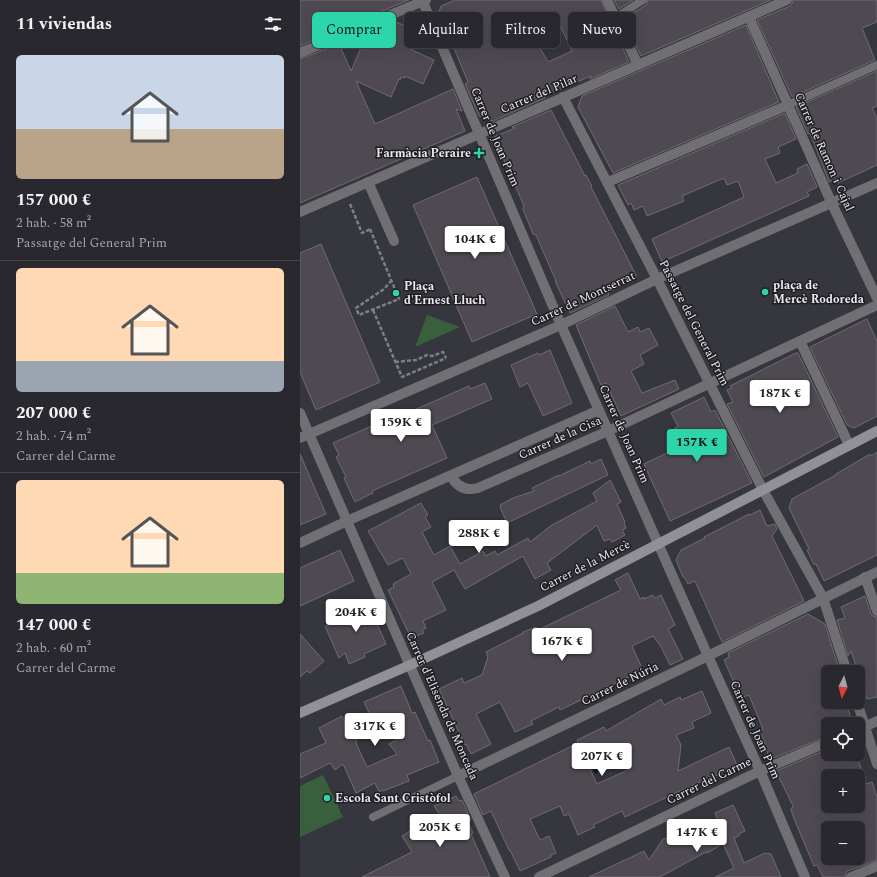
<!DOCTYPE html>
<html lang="es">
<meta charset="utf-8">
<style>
:root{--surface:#28282e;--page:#34343a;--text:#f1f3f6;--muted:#a5a6aa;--line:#44444a;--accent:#2dd5ab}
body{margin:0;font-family:Spectral,serif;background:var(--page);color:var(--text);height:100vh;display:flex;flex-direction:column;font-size:15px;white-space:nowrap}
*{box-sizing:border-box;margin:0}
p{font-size:13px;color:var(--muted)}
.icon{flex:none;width:22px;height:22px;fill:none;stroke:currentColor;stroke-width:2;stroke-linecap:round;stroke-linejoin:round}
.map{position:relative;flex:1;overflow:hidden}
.panel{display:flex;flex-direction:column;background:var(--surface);width:300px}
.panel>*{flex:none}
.hud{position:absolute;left:12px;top:12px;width:380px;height:36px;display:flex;gap:8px}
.needle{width:26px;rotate:186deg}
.fabs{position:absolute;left:521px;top:665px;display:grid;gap:8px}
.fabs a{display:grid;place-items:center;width:44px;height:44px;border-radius:6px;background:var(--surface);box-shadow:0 4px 16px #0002,0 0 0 1px var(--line);font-size:20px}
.price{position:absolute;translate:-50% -34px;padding:0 9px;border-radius:4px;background:#fff;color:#222;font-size:13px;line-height:26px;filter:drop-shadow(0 1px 2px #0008)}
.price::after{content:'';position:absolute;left:50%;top:24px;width:12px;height:9px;margin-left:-6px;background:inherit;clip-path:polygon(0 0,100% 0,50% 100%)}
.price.current{background:var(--accent);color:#111}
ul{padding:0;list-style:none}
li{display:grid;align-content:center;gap:8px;height:212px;padding:0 16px}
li+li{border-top:1px solid var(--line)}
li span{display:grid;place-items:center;height:124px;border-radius:6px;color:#555}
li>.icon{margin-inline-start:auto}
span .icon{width:72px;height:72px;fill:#fffc;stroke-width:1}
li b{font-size:17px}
h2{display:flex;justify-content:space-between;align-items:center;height:48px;padding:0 16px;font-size:17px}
.pill{padding:0 14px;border-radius:6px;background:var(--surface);box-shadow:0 4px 16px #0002,0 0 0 1px var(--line);font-size:14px;line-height:36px}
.pill.current{background:var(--accent);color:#111}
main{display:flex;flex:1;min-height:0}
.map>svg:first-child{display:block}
.green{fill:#3a5f3d}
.water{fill:#072232}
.building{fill:#4f4a52;stroke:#706b73;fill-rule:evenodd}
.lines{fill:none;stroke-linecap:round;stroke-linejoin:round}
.path{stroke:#7e7e85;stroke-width:2.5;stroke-dasharray:4 2;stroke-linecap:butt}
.lane{stroke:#707074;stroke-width:8}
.street{stroke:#707074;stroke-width:10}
.secondary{stroke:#909096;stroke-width:10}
.poi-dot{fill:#2dd5ab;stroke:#1e1e22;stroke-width:1.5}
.labels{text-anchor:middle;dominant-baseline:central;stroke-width:3;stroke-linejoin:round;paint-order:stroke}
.street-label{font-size:12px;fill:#e9e9ef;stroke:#1e1e22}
.poi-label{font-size:12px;font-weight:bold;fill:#e9e9ef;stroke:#1e1e22;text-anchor:start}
</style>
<main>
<section class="panel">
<h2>11 viviendas<svg class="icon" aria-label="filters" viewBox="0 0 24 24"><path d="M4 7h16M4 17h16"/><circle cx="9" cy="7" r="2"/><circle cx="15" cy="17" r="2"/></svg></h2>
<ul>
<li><span style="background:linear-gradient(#c9d6e8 60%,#b9a48a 0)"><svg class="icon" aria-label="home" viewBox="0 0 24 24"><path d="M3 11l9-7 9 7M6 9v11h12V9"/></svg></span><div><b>157 000 €</b><p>2 hab. · 58 m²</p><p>Passatge del General Prim</p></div></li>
<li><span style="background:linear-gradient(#ffd9b3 75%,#9aa5b1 0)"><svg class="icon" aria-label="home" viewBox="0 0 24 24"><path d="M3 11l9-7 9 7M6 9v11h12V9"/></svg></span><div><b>207 000 €</b><p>2 hab. · 74 m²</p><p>Carrer del Carme</p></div></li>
<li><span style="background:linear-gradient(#ffd9b3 75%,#8fb573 0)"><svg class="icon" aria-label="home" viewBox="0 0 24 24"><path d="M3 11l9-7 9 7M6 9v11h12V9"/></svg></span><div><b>147 000 €</b><p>2 hab. · 60 m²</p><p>Carrer del Carme</p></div></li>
</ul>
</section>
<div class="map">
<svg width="577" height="877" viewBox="0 0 577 877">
<rect width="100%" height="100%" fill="#36363e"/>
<g class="green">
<path d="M127 315 160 327 115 347Z"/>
<path d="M23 775 43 817 0 837V786Z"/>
</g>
<path class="water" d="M307 757 311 766 295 774 291 765Z"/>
<g class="building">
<path d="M0 0H109L75 14 77 12 0 46Z"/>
<path d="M155 0H301L329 62 290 79 291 76 244 96 245 98 193 121 179 116 165 84 168 82 139 12 141 6ZM254 12 272 51 248 62 227 25Z"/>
<path d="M314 0H333L319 9Z"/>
<path d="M348 0H471L341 56 323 19 346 5Z"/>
<path d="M493 0H577V22L562 28 575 60 492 97 457 20 490 6 492 4Z"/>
<path d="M94 21 119 32 112 50 134 60 123 84 105 76V78L101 77 100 80 99 79 91 97 56 81 75 124 153 89 162 111 156 109 165 131 0 203V59L39 44 51 71 68 31Z"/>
<path d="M446 25 479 102 313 173 278 107 282 96Z"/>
<path d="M577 71V106L572 108 577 118V165L538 183 536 179 529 182 510 133 508 134 496 107Z"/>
<path d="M251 110 285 176 286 175 292 186 291 187 337 277 308 292 309 295 270 313 255 281H256L236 235 233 234 223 209 224 206 194 137 215 128 212 127Z"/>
<path d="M485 113 496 139 478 147 480 153 465 159 476 183 498 173 497 169 507 164 517 187 507 192 509 196 362 262 352 239 444 197 438 181 427 185 424 178 382 196 384 201 347 216 343 206 334 210 331 203 328 205 318 185Z"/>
<path d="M177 177 237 314 172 342 113 205Z"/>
<path d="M21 244 80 382 16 410 0 372V253Z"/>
<path d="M315 306 328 332 338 327 340 332 349 328 358 345 340 355 344 364 331 371 342 393 375 380 379 389 321 416 306 383 301 385 276 325Z"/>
<path d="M567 319 577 341V416L554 428 547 425 510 347Z"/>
<path d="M250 350 272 403 243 416 228 383 220 387 211 365 238 353 239 355Z"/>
<path d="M496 353H498L538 437 464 477 427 404 433 402 427 390 432 388 430 386Z"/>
<path d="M185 383 192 399 132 425 147 458 72 491 73 493 55 502 44 478 46 477 36 457 39 455 33 443 74 425 75 427 169 386 170 389Z"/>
<path d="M404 397 411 412 415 410 452 483 370 521 344 464 381 446 374 429 378 426 371 413Z"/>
<path d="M577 452V555L524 581 516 564 514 565 507 550 509 549 489 508 492 499 536 475V474L570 454 571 456Z"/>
<path d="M0 454 26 514 0 525Z"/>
<path d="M301 459 308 475 207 523 200 507 201 506 200 505 213 498 234 491 232 488 259 475V476L290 461 291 464Z"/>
<path d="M310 480 321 502 317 504 325 522 324 523 326 528 322 530 325 535 312 542 310 539 304 541 297 525 247 563 251 570 235 579 223 556 165 589 154 570 132 582 146 610 123 621 126 628 122 630 124 633 111 638 88 590 94 587 93 584 111 574 103 558 88 565 68 531 121 503 128 515 125 517 131 527 122 532 134 555 150 546 160 564 183 551 186 556 195 551 197 555 228 538 230 542 252 525 297 501 293 493Z"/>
<path d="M460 510 467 526 475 524 477 529 472 536 504 601 422 642 395 581 388 584 384 577H383L376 560 381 550 405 538 404 537 449 514 450 515Z"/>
<path d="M40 550 54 581 0 606V568Z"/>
<path d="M328 573 340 599 344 597V599L353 595 355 598 361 595 375 625 368 629 383 659 370 665 360 645 353 636 332 646 343 670 260 710 259 707 231 721 233 724 215 732 200 702 176 714 191 744 171 754 166 744 165 745 139 689 162 678 164 683 182 675 188 657 186 652 223 633V632L236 627 238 630 321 590 315 580Z"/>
<path d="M565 596 571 614 573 616 577 617V697L567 699 557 666H556L551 651 548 656 537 620 545 618 541 607Z"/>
<path d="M66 599 86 644 64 654 65 657 49 664 45 653 39 658 25 626 52 617 48 609Z"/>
<path d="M508 614 525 624 539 669 537 672H528V702H546L553 724H528V736L471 759 464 746 465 743 459 731 463 729 449 695 441 698 424 660 429 657 428 653Z"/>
<path d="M0 634 24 661 10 673 7 671 0 677Z"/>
<path d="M101 686 112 713 115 712 128 741 130 740 139 762 107 775 109 781 83 791V790L79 792 75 783 56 793 43 764 35 770 30 763 0 778V754L26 743 19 728 42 716 49 732 52 731 57 742 56 743 67 767 97 754 89 744 96 740 86 716 83 717V716L73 721 64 702Z"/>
<path d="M402 691 411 713 392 722 394 728 376 735 381 745 378 771 429 747 437 765 407 780V779L369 796 325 817 322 811 293 825 295 827 278 835 269 814 264 816 260 806 230 819 240 840 249 836 256 853 251 855V857L220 871 210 850H209L191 811 183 815 174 794 278 743 277 740 304 727 306 731 361 699 364 705 380 697 381 700ZM321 747 330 769 297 784 287 763Z"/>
<path d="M528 749V754H556L564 776H528V806H558V786L572 782 577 797V860L548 871 546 873 545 877H523L517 865 514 866 495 821 491 810 493 806 476 771ZM528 828H558V858H528Z"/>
<path d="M156 796 159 801 162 800 171 820 168 822 173 833 171 834 190 877H62L112 852 102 836 115 828 116 830 140 815 134 806Z"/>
<path d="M433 805 445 831 439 834V836L434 838 444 863 465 853 471 854 481 877H415L434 868 423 844 407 853 406 852 360 877H289L344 851 349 860 363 839 370 838 376 842 393 833 394 834 419 822 415 813Z"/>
</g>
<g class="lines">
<g class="path">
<path d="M50 204 62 233 71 229"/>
<path d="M70 229 99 299 59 315 56 308 84 289 91 281"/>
<path d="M73 310 102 377 146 358"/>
<path d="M95 362 116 360 127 355 132 356 143 352 146 358"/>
</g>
<g class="lane">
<path d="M315 18 343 0"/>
<path d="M488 105 577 65"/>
<path d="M73 817 158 776"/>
</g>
<g class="street">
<path d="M122 0 261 325 408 656 460 771 505 877"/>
<path d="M307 0 338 65"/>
<path d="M449 17 532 204 577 298"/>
<path d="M0 53 126 0"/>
<path d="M263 97 357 279 463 490 523 598 547 672"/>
<path d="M68 182 94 241"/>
<path d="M308 182 488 105"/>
<path d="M0 212 487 0"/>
<path d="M500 341 549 445"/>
<path d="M0 413 158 776 205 877"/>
<path d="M0 438 261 325 357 279 577 183"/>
<path d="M151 476C157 487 166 491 178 488L308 431 577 305"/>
<path d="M0 543 47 521 299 410"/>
<path d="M565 577 577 611"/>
<path d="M557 702 577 764"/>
<path d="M558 730 577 721"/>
<path d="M158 776 408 656 577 572"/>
<path d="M239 877 460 771 528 742"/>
<path d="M551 877 577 866"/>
</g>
<path class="secondary" d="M0 713 110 665 238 606 577 431"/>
</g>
<g class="poi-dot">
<path d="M177 147h4v4h4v4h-4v4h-4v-4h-4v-4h4z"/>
<circle cx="465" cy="292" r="4"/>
<circle cx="96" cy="293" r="4"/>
<circle cx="27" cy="798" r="4"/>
</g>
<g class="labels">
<g class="street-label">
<text transform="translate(239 94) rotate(-23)">Carrer del Pilar</text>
<text transform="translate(195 137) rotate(67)">Carrer de Joan Prim</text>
<text transform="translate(524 152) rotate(66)">Carrer de Ramon i Cajal</text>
<text transform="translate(283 299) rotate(-25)">Carrer de Montserrat</text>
<text transform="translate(394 323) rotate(63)">Passatge del General Prim</text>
<text transform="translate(324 434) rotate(66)">Carrer de Joan Prim</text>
<text transform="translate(260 438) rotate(-24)">Carrer de la Cisa</text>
<text transform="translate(285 566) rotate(-27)">Carrer de la Mercè</text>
<text transform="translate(320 684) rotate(-26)">Carrer de Núria</text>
<text transform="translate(142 706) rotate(66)">Carrer d'Elisenda de Moncada</text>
<text transform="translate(455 730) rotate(66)">Carrer de Joan Prim</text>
<text transform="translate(409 781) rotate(-26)">Carrer del Carme</text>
</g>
<g class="poi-label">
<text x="171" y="153" text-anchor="end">Farmàcia Peraire</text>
<text x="473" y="285">plaça de<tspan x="473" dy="14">Mercè Rodoreda</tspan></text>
<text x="104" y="286">Plaça<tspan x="104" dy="14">d'Ernest Lluch</tspan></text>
<text x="35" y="798">Escola Sant Cristòfol</text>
</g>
</g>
</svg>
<div class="fabs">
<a><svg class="needle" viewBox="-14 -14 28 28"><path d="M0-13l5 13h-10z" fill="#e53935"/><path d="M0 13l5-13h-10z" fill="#a5a6aa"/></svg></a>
<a><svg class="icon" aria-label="locate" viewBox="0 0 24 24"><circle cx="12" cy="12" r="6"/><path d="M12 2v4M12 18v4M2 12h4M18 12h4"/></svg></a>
<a>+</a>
<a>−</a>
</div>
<b class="price" style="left:175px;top:260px">104K €</b>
<b class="price" style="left:480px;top:414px">187K €</b>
<b class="price" style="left:101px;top:443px">159K €</b>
<b class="price current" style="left:397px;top:463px">157K €</b>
<b class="price" style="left:179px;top:554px">288K €</b>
<b class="price" style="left:56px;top:633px">204K €</b>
<b class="price" style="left:262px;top:662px">167K €</b>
<b class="price" style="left:75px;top:747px">317K €</b>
<b class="price" style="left:302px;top:777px">207K €</b>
<b class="price" style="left:140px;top:848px">205K €</b>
<b class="price" style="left:397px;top:853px">147K €</b>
<div class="hud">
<a class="pill current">Comprar</a>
<a class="pill">Alquilar</a>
<a class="pill">Filtros</a>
<a class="pill">Nuevo</a>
</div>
</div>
</main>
